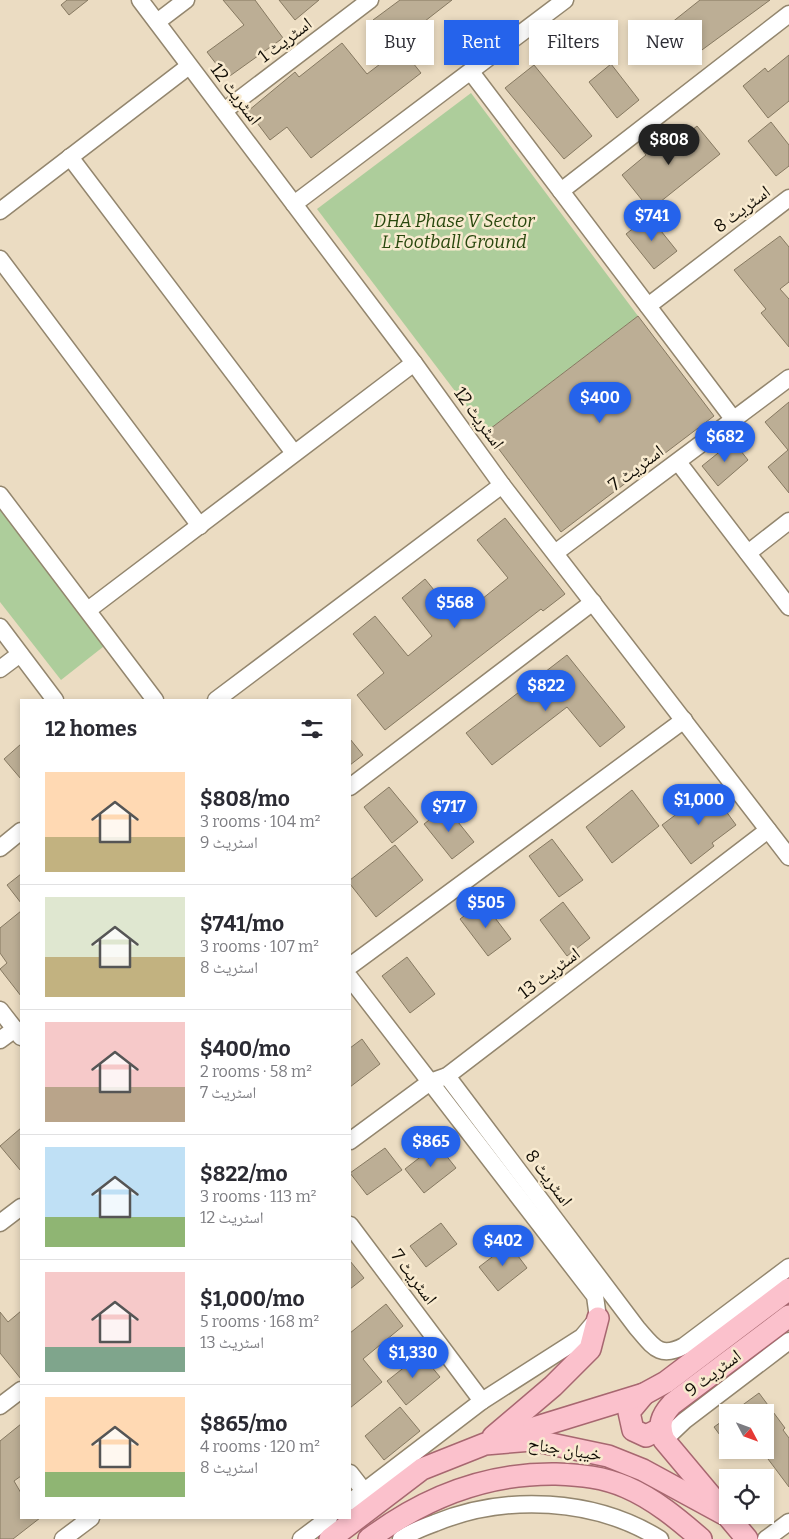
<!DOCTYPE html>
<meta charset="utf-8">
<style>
:root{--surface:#fff;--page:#f7f7f7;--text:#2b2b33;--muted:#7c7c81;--line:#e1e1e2;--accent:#2563eb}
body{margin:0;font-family:Bitter,"Noto Naskh Arabic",serif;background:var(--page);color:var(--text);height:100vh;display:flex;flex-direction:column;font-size:19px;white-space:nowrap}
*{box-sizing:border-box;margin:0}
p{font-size:16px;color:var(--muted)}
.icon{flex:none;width:28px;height:28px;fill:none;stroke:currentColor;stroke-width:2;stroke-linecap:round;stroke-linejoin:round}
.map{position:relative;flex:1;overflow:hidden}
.details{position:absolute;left:20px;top:699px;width:331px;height:820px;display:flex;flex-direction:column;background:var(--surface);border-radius:0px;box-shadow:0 2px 8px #0003}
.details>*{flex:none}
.hud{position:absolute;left:366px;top:20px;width:348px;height:45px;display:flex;gap:10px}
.needle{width:32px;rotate:131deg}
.fabs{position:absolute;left:719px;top:1404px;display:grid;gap:10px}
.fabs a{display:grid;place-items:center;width:55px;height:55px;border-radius:0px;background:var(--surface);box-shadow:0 2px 8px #0003;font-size:25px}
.price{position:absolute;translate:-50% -42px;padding:0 11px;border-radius:18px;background:var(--accent);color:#fff;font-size:16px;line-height:32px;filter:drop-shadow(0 1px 2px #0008)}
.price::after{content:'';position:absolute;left:50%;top:30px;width:15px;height:11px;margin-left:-8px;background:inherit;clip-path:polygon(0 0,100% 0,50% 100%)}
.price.selected{background:#222;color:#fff}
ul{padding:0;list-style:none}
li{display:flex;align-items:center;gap:15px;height:125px;padding:0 25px}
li+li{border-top:1px solid var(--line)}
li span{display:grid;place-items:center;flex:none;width:140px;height:100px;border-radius:0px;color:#555}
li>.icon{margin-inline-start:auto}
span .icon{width:60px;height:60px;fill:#fffc;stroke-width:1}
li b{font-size:21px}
h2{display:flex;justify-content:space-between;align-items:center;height:60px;padding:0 25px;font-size:21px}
.pill{padding:0 18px;border-radius:0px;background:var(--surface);box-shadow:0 2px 8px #0003;font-size:18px;line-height:45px}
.pill.selected{background:var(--accent);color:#fff}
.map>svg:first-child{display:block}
.green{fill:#adcd9b}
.building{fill:#bcae95;stroke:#867961}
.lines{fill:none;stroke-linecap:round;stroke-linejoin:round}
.minor-casing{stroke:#93866e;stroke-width:19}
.major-casing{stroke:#a76770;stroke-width:24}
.minor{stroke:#fff;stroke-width:16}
.major{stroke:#fbc1cc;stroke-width:21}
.labels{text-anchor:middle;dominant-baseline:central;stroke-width:5;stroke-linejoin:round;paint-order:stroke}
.street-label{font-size:18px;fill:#110d05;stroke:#f8eacf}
.park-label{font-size:18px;font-style:italic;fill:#28470d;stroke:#f8eacf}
</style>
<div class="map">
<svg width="789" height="1539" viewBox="0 0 789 1539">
<rect width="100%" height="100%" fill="#ebdcc2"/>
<g class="green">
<path d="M471 93 638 316 486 432 317 209Z"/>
<path d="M0 504 108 643 61 680 0 602Z"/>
</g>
<g class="building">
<path d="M67 0H88L69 15 61 5Z"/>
<path d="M223 0H255L283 38 227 78 207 52 244 25Z"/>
<path d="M279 0H319L295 20Z"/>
<path d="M400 0H452L393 46 373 20Z"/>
<path d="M700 0H770L691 58 666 27Z"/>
<path d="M342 43 367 74 401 48 421 73 311 158 287 127 270 140 248 111 295 72 299 77Z"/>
<path d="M789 55V101L768 118 743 86 765 68 768 72Z"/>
<path d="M611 64 639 100 617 118 589 82Z"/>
<path d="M534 65 592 136 564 159 505 88Z"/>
<path d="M771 122 789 145V166L776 176 748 141Z"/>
<path d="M697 126 720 154 650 210 622 175 646 155 643 151 662 135 671 147Z"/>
<path d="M649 216 677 251 654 269 626 234Z"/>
<path d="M780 236 789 247V282L780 289 789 299V347L761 313 766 309 734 270Z"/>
<path d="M638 316 714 416 561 532 486 432Z"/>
<path d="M789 402V493L768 467 788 450 765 422Z"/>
<path d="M733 441 748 460 718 486 702 466Z"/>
<path d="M505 518 565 594 543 611 541 609 385 730 357 695 384 673 353 634 375 616 408 656 432 636 402 598 425 579 457 618 482 599 508 578 477 540Z"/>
<path d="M567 655 625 727 600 747 567 707 492 765 466 733Z"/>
<path d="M350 739 363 755 350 765Z"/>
<path d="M21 744V779L4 759Z"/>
<path d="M389 787 418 822 392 843 364 807Z"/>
<path d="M710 789 736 825 712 843 714 846 691 864 662 825Z"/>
<path d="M632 790 659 826 612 863 586 827Z"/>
<path d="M446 807 474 842 452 859 424 824Z"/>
<path d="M552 839 583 880 559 897 529 856Z"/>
<path d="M395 845 423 880 376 917 350 884V880Z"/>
<path d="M21 874V903L7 885Z"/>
<path d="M483 902 511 939 488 956 460 919Z"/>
<path d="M563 902 590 938 567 956 540 920Z"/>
<path d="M21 911V996L0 969 7 963 0 953V928Z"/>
<path d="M407 957 435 994 410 1013 382 976Z"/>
<path d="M362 1039 380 1064 350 1087V1048Z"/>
<path d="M21 1128V1171L0 1146Z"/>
<path d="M437 1144 456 1168 424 1193 405 1169Z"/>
<path d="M385 1148 402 1170 367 1195 350 1173Z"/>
<path d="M441 1223 457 1244 426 1267 410 1246Z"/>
<path d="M509 1244 527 1268 498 1291 479 1267Z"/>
<path d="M350 1261 364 1278 350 1289Z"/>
<path d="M386 1304 403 1326 363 1359 382 1382 350 1408V1333Z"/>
<path d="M21 1311V1379L0 1353V1312L8 1322Z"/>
<path d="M421 1354 440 1377 406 1405 387 1381Z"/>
<path d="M759 1393 785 1428 783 1430 789 1438V1487L765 1455V1412H733Z"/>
<path d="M400 1407 420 1431 384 1460 365 1436Z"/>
<path d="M728 1417V1446L714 1427Z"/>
<path d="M21 1424V1476L14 1481 21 1493V1518H40L13 1539H0V1441Z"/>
</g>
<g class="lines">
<defs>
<g id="minor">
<path d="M140 0 414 363 502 485 789 857"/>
<path d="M157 22 186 0"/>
<path d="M471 72 734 420"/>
<path d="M224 111 370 0"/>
<path d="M70 157 294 453"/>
<path d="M561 191 789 14"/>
<path d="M294 204 565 0"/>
<path d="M0 211 189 66"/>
<path d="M0 259 200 526"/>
<path d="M648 306 789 198"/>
<path d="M678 462 789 607"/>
<path d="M0 495 155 700"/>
<path d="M555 553 789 378"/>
<path d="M748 553 789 521"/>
<path d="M88 610 414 363"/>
<path d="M0 627 55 700"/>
<path d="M0 669 20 654"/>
<path d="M216 700 502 485"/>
<path d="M350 787 593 602"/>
<path d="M0 848 21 831"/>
<path d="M350 966 684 720"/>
<path d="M350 978 595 1296 598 1318 582 1337 482 1401 350 1502"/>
<path d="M0 1010 21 1037"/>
<path d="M0 1040 15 1029"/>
<path d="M447 1076 637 1328C653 1346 659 1359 684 1346L789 1267"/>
<path d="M350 1141 430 1082 447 1076 768 830"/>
<path d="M0 1223 21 1207"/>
<path d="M350 1225 482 1401"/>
<path d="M0 1406 21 1390"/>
<path d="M664 1440 684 1421 789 1341"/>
<path d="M350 1473 364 1491"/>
<path d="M63 1539 91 1518"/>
<path d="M301 1539 329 1518"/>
<path d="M401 1539C411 1532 424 1527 435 1523 506 1494 594 1498 660 1539"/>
<path d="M766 1539 789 1522"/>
</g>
<g id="major">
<path d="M644 1394 629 1412 633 1430 646 1436 660 1429"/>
<path d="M511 1435 644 1394 666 1382 789 1289"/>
<path d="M493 1437 553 1386 590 1349 598 1318"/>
<path d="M330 1539 422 1469 485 1444 532 1440 608 1456 643 1470 724 1514"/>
<path d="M369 1539C425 1497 486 1473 556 1474 581 1475 603 1477 626 1487 654 1499 678 1519 701 1539"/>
<path d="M747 1539 664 1440C658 1425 661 1416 672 1404L789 1316"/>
</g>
</defs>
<use href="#minor" class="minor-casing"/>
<use href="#major" class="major-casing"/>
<use href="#minor" class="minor"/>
<use href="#major" class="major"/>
</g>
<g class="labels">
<g class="street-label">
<text transform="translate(285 40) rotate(-37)">اسٹریٹ 1</text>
<text transform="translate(236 94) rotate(53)">اسٹریٹ 12</text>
<text transform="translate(742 209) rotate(-37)">اسٹریٹ 8</text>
<text transform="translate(479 418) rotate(54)">اسٹریٹ 12</text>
<text transform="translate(636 468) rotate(-37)">اسٹریٹ 7</text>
<text transform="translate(549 973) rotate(-37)">اسٹریٹ 13</text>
<text transform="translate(549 1178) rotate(53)">اسٹریٹ 8</text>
<text transform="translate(414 1277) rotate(53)">اسٹریٹ 7</text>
<text transform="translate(713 1373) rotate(-37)">اسٹریٹ 9</text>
<text transform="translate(565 1449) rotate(9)">خیبان جناح</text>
</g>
<g class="park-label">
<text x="454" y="221">DHA Phase V Sector<tspan x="454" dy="21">L Football Ground</tspan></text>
</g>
</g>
</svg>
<div class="fabs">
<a><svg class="needle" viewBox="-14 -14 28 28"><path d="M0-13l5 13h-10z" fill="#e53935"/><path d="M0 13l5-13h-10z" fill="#7c7c81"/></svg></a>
<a><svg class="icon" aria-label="locate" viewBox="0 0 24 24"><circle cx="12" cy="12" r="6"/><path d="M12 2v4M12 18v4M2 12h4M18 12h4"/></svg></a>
</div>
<b class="price selected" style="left:669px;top:166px">$808</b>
<b class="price" style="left:652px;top:242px">$741</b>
<b class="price" style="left:600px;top:424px">$400</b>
<b class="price" style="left:725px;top:463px">$682</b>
<b class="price" style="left:455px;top:629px">$568</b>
<b class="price" style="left:546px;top:712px">$822</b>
<b class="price" style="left:699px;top:826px">$1,000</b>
<b class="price" style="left:449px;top:833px">$717</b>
<b class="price" style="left:486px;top:929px">$505</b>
<b class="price" style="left:431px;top:1168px">$865</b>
<b class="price" style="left:503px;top:1267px">$402</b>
<b class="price" style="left:413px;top:1379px">$1,330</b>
<div class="hud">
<a class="pill">Buy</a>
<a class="pill selected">Rent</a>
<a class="pill">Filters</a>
<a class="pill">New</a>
</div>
<section class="details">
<h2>12 homes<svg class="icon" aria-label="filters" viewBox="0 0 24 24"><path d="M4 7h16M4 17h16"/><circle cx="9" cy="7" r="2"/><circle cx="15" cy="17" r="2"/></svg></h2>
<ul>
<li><span style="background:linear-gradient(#ffd9b3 65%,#c2b280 0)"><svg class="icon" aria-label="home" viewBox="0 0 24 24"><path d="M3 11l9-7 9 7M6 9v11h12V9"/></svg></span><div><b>$808/mo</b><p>3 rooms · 104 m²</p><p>اسٹریٹ 9</p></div></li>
<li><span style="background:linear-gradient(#dfe7d0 60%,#c2b280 0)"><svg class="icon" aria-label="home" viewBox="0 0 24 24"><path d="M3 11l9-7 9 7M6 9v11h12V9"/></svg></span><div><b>$741/mo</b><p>3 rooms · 107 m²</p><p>اسٹریٹ 8</p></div></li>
<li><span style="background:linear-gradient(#f6c9c9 65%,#b9a48a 0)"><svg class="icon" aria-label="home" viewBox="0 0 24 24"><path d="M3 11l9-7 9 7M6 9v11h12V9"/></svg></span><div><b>$400/mo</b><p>2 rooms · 58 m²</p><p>اسٹریٹ 7</p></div></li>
<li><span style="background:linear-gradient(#bfe0f5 70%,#8fb573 0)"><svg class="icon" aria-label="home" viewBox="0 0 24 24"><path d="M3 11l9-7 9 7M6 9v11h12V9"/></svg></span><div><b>$822/mo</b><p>3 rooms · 113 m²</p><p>اسٹریٹ 12</p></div></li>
<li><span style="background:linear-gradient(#f6c9c9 75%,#7fa58c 0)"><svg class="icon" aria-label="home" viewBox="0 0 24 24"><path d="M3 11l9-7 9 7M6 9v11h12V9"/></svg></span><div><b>$1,000/mo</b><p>5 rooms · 168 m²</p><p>اسٹریٹ 13</p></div></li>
<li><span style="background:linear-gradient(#ffd9b3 75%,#8fb573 0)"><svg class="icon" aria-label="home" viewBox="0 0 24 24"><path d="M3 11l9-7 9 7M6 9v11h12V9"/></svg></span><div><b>$865/mo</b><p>4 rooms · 120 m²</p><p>اسٹریٹ 8</p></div></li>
</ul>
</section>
</div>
